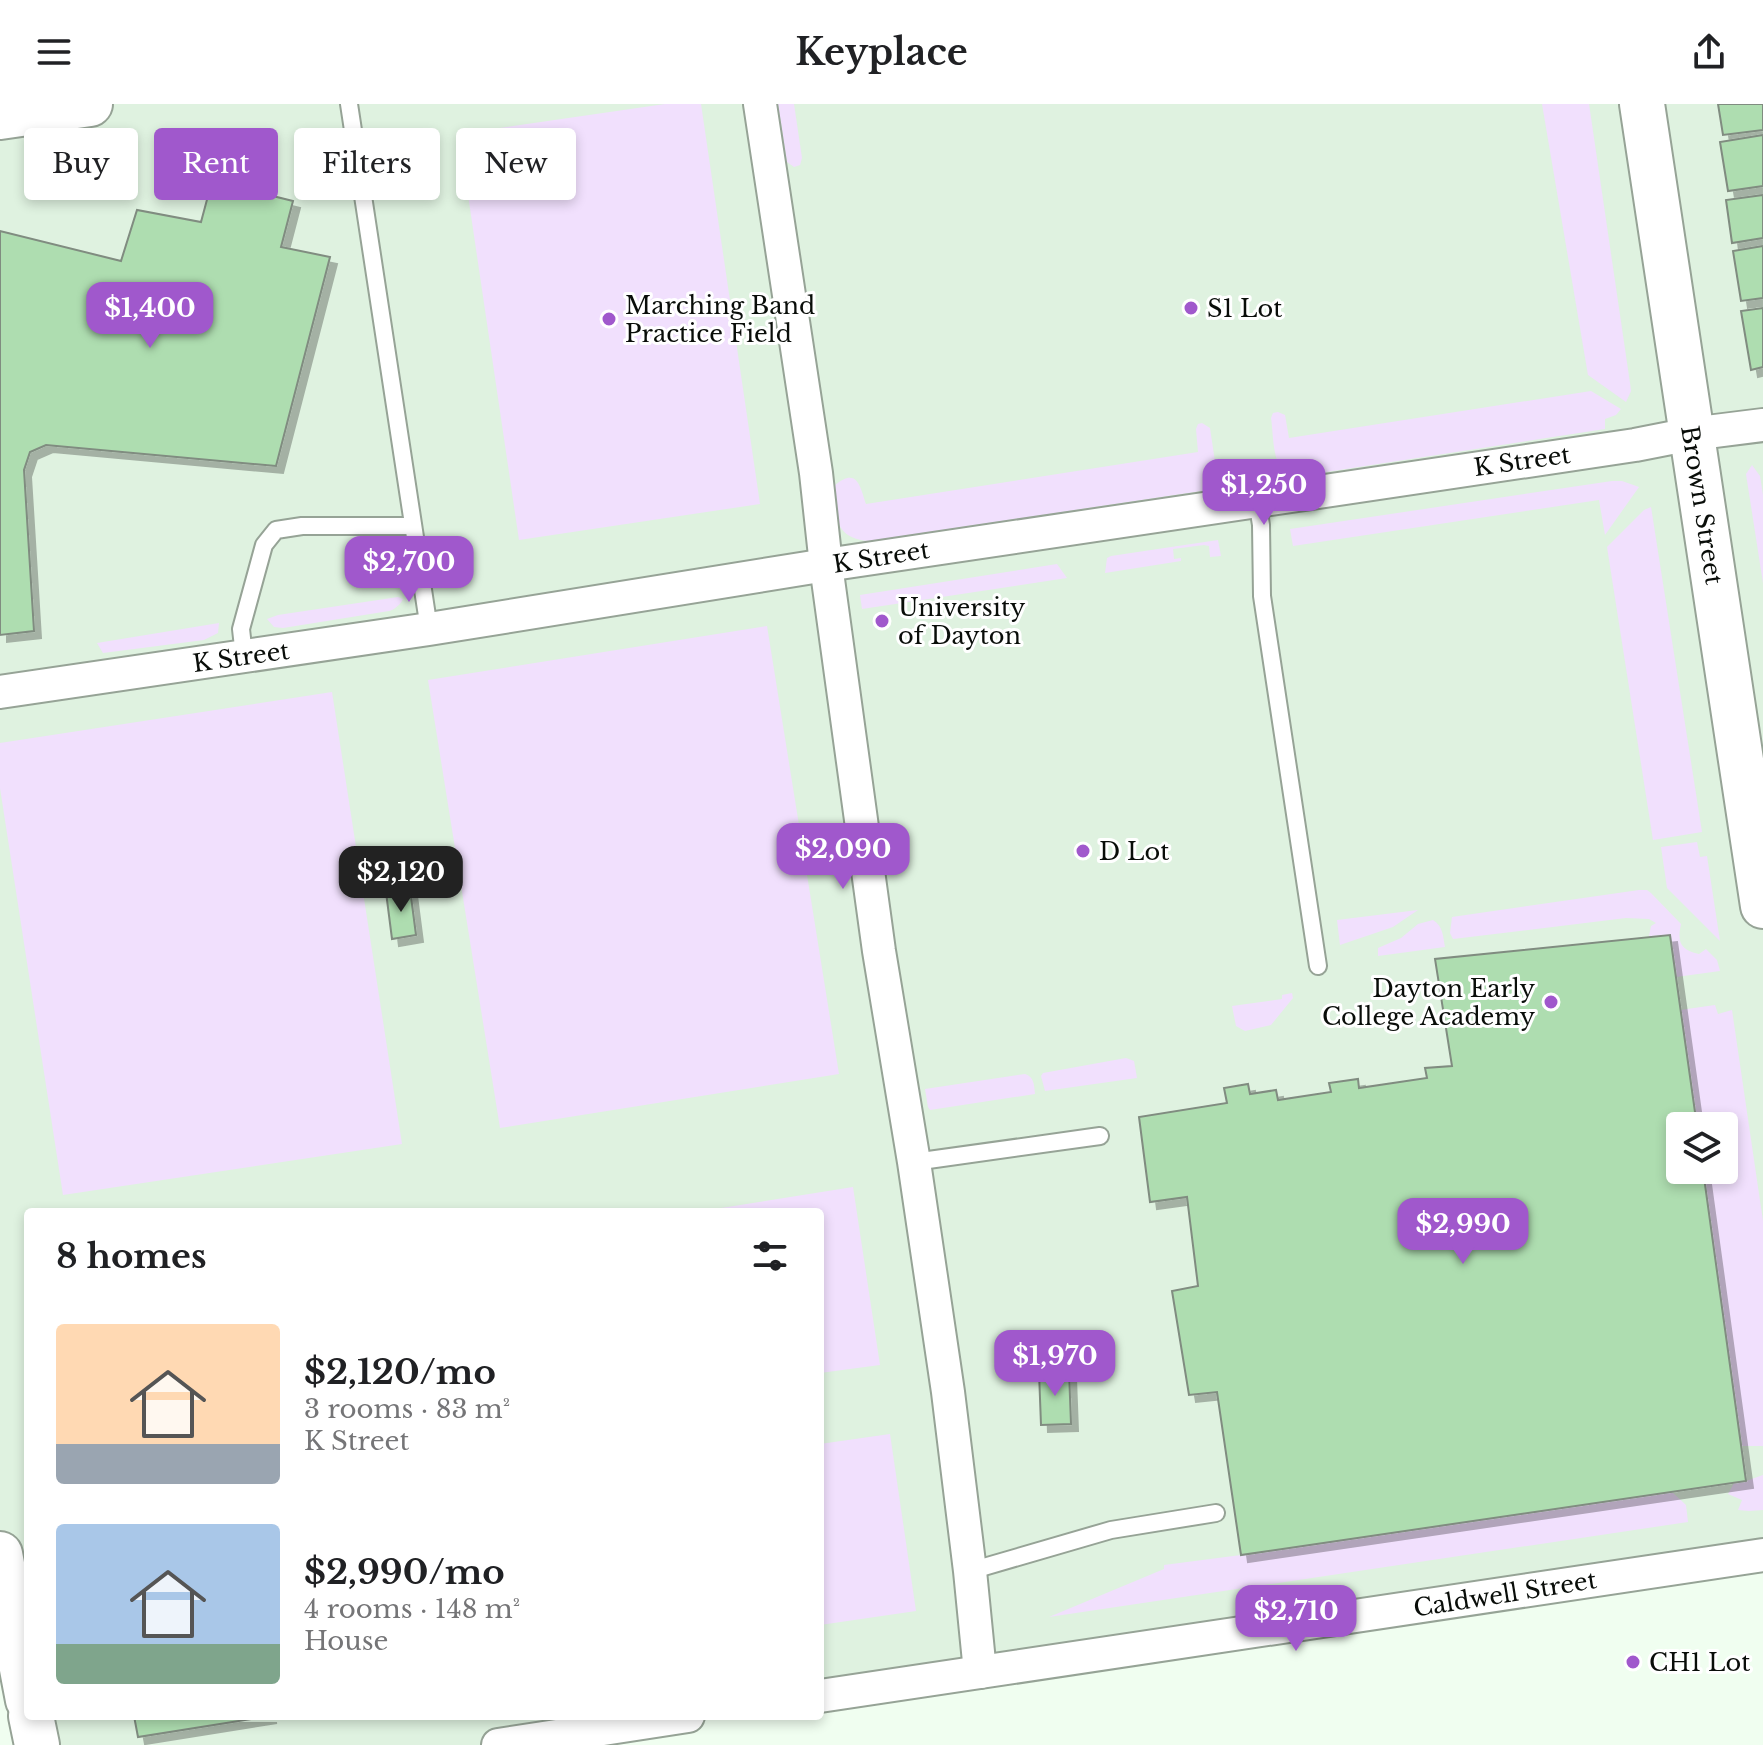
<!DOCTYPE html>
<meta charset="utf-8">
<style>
:root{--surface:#fff;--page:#f2f2f2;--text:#202124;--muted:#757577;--accent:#a058cc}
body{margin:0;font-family:"Libre Baskerville",serif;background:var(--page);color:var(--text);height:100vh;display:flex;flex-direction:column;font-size:30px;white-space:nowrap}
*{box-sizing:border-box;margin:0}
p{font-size:26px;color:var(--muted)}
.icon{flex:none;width:44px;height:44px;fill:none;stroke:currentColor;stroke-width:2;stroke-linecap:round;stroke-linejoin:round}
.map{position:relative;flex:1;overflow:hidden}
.sheet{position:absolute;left:24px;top:1104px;width:800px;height:512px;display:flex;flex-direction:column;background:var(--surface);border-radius:8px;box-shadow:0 4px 12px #0003}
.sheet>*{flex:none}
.hud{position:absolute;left:24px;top:24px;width:800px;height:72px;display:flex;gap:16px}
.tools{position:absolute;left:1666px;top:1008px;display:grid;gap:16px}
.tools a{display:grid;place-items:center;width:72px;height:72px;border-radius:8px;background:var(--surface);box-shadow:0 4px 12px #0003;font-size:40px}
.price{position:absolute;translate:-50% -68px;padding:0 18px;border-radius:16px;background:var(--accent);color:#fff;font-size:26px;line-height:52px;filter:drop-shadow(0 2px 4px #0008)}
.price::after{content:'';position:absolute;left:50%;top:48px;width:24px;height:18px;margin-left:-12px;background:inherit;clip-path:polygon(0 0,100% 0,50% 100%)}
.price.on{background:#222;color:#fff}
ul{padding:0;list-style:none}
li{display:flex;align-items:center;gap:24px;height:200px;padding:0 32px}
li span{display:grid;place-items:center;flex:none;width:224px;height:160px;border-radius:8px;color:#555}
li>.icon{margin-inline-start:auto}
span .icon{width:96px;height:96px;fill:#fffc;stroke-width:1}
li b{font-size:34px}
h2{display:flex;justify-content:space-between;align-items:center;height:96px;padding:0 32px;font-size:34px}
.chip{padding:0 28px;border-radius:8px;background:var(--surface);box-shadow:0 4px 12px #0003;font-size:28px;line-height:72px}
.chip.on{background:var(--accent);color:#fff}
header{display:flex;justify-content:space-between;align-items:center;height:104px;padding:0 32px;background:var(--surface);font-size:36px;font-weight:700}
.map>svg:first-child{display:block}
.built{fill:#dff2e0;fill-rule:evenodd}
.green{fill:#f1e0fd}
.building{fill:#aeddb0;stroke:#808c80;stroke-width:2;filter:url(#shadow)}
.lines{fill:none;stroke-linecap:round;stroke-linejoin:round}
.lane-casing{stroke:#96a396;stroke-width:20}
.street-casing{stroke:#96a396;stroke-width:36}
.secondary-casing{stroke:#96a396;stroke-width:48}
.primary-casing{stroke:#96a396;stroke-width:48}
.lane{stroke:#fff;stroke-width:16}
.street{stroke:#fff;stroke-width:32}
.secondary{stroke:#fff;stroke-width:44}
.primary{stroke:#fff;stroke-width:44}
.poi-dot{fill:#a058cc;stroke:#fff;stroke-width:3}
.labels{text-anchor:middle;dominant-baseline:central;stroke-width:6;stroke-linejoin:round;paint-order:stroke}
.poi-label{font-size:24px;fill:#090d09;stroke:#fff;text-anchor:start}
.street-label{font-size:24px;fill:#090d09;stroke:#fff}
</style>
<header><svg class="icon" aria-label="menu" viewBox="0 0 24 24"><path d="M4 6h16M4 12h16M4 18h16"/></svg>Keyplace<svg class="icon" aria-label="share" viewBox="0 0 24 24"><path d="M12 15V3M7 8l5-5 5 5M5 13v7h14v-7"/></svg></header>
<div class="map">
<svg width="1763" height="1641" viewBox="0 0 1763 1641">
<defs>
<filter id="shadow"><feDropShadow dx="7" dy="7" stdDeviation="0" flood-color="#0004"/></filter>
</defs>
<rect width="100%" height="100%" fill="#f0fef0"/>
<g class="built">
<path d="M90 0H1763V1448L820 1592V1108H28V1596L0 1450V13ZM1680 1022H1724V1066H1680Z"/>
<path d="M31 1612H688L498 1641H37Z"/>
</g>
<g class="green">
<path d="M665 0H701L760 400 519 436 459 30Z"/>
<path d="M778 0H794L802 54 800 61 794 63 787 58Z"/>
<path d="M1542 0H1589L1630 279 1631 287 1626 298 1588 271Z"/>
<path d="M1591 287 1621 305 1616 311 1605 315V325L1294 373C1271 368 1274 333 1271 314L1273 309 1278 308 1285 311 1289 334Z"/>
<path d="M1202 319 1210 324 1217 371 1208 386 869 437C833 434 836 412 834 382 857 362 860 382 866 400L1198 348 1196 325 1198 320Z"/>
<path d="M1752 361 1760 372 1763 391V479L1746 370Z"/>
<path d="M1612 377H1622L1639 383 1605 431 1599 396 1293 442 1290 425Z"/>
<path d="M1651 403 1702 728 1653 736 1607 443 1644 406Z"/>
<path d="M1218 436 1221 452 1210 453 1209 442 1204 441 1173 445 1174 455 1181 454V457L1105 469 1107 454 1111 452Z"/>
<path d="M1057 460 1067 474 862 505 860 491Z"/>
<path d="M398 493 403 495C400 501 395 505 389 507L283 524 274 523 267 515 278 511Z"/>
<path d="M219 519 218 529 204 536 103 549 97 539Z"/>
<path d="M767 522 839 970 500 1024 428 576Z"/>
<path d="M332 588 402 1040 63 1091 0 684V639Z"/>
<path d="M1697 738 1700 753 1707 752 1720 837 1667 784 1661 743Z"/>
<path d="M1639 786H1647L1651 789 1681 820C1677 838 1680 846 1699 850L1706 845 1717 856 1720 867 1676 873 1670 831 1649 832 1651 822 1656 819 1649 815 1626 814 1453 835 1450 829 1452 813Z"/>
<path d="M1418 806 1393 823 1340 841 1337 816Z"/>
<path d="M1433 816C1443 822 1443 832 1445 843L1378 852V844L1401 834 1418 820Z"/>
<path d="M1292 889 1293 894 1271 921 1245 927 1236 922 1232 902 1282 895V891Z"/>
<path d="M1715 901 1718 910 1732 906 1763 1117V1342H1742L1704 1076C1724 1071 1737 1062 1730 1040L1724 1039V1022H1697L1680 906Z"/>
<path d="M1126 954 1134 957 1137 974 1045 987 1041 972 1043 969Z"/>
<path d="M1025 970C1034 973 1034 980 1035 990L930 1006 928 1003 925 985Z"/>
<path d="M853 1083 880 1261 820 1269V1108H696Z"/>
<path d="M890 1330 916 1507 820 1521V1340Z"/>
<path d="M1763 1371V1406L1749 1407 1738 1406 1742 1396 1728 1390 1734 1379 1746 1377Z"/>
<path d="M1672 1388 1686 1401 1688 1418 1049 1513 1164 1465V1461L1241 1451Z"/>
</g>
<g class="building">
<path d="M1718 0H1763V26L1723 31Z"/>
<path d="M1763 31V82L1728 87 1720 38Z"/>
<path d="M212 77 293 97 281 143 330 153 276 362 46 341 30 348 24 366 34 527 0 531V127L121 157 137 106 201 118Z"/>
<path d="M1763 91V134L1732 139 1726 96Z"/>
<path d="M1763 142V194L1741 197 1733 147Z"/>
<path d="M1763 204V263L1751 266 1741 207Z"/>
<path d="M410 785 416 831 392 835 386 788Z"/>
<path d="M1670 831 1697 1022H1680V1066H1703L1746 1377 1241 1451 1217 1288 1189 1291 1172 1187 1198 1182 1187 1093 1150 1098 1139 1013 1227 999 1224 984 1248 980 1250 990 1276 986 1278 996 1331 988 1329 979 1358 975 1359 984 1427 974 1425 964 1452 962 1435 855Z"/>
<path d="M1069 1267 1071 1320 1041 1321 1039 1268Z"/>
<path d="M134 1612H270L138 1633Z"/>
</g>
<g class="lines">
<defs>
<g id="lane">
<path d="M349 0 429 525"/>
<path d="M1257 396 1261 421 1262 492 1318 862"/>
<path d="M244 552 241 525 264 441 276 426 302 422H413"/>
<path d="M914 1058 1100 1032"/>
<path d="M970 1467 1111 1426 1216 1409"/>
</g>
<g id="street">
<path d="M760 0 816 369 826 461 879 847 914 1058 948 1288 970 1467 980 1568"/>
<path d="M0 588 429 525 826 461 1635 341 1691 330 1763 321"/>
<path d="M820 1592 1763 1451"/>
<path d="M498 1641 688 1612"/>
</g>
<g id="secondary">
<path d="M1642 0 1763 802"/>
<path d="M0 13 90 0"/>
</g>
<g id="primary">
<path d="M0 1450 28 1596"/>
<path d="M31 1612 37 1641"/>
</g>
</defs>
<use href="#lane" class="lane-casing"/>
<use href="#street" class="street-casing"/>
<use href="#secondary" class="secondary-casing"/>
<use href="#primary" class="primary-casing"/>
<use href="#lane" class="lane"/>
<use href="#street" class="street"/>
<use href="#secondary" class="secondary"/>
<use href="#primary" class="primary"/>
</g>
<g class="poi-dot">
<circle cx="1191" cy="204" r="8"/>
<circle cx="609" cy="215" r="8"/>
<circle cx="882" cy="517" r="8"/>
<circle cx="1083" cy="747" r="8"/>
<circle cx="1551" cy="898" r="8"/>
<circle cx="1633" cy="1558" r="8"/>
</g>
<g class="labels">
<g class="poi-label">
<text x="625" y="201">Marching Band<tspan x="625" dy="28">Practice Field</tspan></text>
<text x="1207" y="204">S1 Lot</text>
<text x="898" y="503">University<tspan x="898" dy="28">of Dayton</tspan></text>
<text x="1099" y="747">D Lot</text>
<text x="1535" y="884" text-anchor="end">Dayton Early<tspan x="1535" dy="28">College Academy</tspan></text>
<text x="1649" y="1558">CH1 Lot</text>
</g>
<g class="street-label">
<text transform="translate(1522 357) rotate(-8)">K Street</text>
<text transform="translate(1702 401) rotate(81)">Brown Street</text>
<text transform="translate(881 453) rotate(-9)">K Street</text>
<text transform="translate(241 553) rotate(-8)">K Street</text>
<text transform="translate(1505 1490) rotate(-9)">Caldwell Street</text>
</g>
</g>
</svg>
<div class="tools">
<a><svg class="icon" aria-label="layers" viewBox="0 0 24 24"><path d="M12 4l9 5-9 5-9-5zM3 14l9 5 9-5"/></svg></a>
</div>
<b class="price" style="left:150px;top:246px">$1,400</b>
<b class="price" style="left:1264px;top:423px">$1,250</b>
<b class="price" style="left:409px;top:500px">$2,700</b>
<b class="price" style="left:843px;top:787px">$2,090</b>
<b class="price on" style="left:401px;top:810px">$2,120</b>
<b class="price" style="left:1463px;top:1162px">$2,990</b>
<b class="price" style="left:1055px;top:1294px">$1,970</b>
<b class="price" style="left:1296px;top:1549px">$2,710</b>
<div class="hud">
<a class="chip">Buy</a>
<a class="chip on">Rent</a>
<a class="chip">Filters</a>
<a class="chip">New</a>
</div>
<section class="sheet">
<h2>8 homes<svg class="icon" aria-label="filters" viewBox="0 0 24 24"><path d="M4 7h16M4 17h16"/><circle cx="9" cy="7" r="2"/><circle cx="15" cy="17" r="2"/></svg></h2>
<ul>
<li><span style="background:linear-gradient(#ffd9b3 75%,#9aa5b1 0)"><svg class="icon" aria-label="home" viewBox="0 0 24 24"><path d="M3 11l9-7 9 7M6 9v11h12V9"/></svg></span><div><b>$2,120/mo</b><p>3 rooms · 83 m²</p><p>K Street</p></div></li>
<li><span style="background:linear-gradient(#a9c7e8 75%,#7fa58c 0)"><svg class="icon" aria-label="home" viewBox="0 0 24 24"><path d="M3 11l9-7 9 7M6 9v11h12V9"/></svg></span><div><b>$2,990/mo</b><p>4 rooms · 148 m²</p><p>House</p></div></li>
</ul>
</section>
</div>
